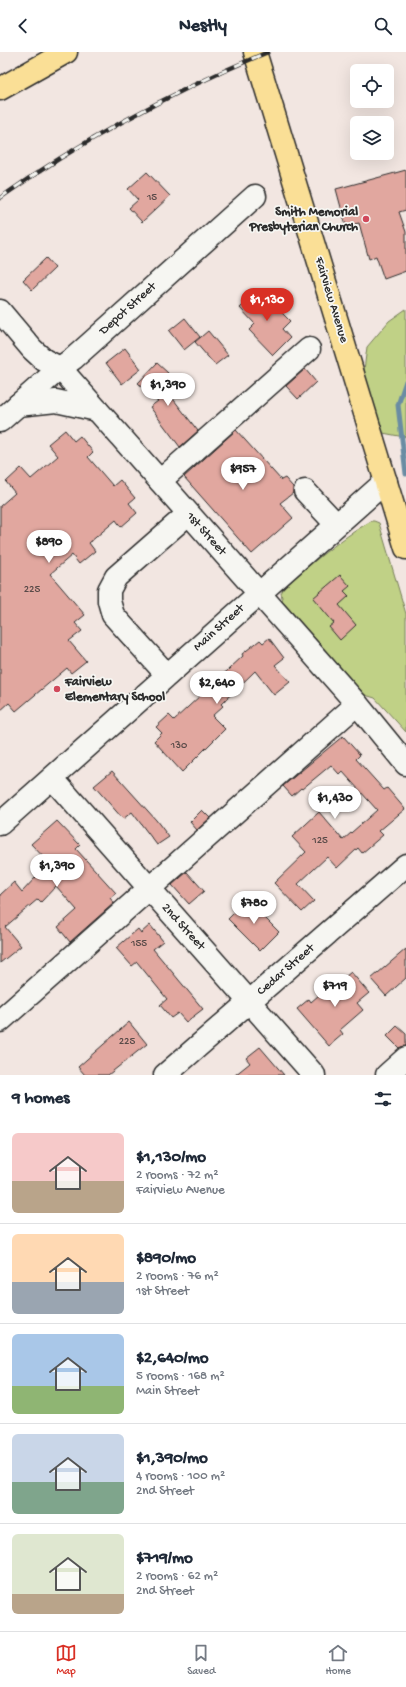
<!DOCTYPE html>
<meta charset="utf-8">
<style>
:root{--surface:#fff;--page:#f6f6f7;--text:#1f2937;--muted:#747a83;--line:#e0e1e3;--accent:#d93025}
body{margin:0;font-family:"Gochi Hand",sans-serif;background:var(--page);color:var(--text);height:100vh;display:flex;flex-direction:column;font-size:15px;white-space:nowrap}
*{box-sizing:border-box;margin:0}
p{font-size:13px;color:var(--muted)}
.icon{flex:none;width:22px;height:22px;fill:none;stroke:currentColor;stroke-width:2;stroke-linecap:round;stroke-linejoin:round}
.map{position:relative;height:1023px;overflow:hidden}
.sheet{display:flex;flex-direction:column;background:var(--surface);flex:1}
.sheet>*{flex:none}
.fabs{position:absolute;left:350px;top:12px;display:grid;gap:8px}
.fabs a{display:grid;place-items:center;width:44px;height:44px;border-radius:6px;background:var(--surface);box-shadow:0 4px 16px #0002;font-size:20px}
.price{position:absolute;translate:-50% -34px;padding:0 9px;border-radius:14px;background:#fff;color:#222;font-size:13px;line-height:26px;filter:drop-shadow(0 1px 2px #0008)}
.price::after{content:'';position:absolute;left:50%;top:24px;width:12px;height:9px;margin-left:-6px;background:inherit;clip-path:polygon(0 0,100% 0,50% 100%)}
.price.selected{background:var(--accent);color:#fff}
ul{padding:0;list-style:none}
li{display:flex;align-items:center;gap:12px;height:100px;padding:0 12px}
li+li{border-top:1px solid var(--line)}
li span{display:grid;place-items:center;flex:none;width:112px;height:80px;border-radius:6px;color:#555}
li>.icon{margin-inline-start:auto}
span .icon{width:48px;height:48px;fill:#fffc;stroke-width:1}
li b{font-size:17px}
h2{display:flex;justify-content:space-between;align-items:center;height:48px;padding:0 12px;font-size:17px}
header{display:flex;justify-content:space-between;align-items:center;height:52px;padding:0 12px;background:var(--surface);font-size:18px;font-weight:700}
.tabs{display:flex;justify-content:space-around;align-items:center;height:56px;border-top:1px solid var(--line);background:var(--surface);font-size:11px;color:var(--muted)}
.tabs a{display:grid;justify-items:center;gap:2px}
.tabs .selected{color:var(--accent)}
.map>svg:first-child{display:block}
.green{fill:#c0d186;stroke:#767e58}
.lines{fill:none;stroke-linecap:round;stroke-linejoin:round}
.stream{stroke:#6a8ca3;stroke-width:5}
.building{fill:#e1a79f;stroke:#2b2b2b}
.minor-casing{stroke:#2b2b2b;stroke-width:25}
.major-casing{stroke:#2b2b2b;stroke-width:25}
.highway-casing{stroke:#2b2b2b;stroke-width:25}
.minor{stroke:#f6f6f2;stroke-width:22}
.major{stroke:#fadf96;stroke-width:22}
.highway{stroke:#fadf96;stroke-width:22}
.rail-casing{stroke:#2b2b2b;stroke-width:4.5}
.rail{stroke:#f6f6f2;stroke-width:3;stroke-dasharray:9;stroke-linecap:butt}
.poi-dot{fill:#d1495b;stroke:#f6f6f2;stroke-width:1.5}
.labels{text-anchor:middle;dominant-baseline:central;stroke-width:3.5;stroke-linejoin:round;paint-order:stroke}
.number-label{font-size:11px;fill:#584a48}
.poi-label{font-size:13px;font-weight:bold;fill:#2b2b2b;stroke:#f6f6f2;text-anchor:end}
.street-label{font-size:13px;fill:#2b2b2b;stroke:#f6f6f2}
</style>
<header><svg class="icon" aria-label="back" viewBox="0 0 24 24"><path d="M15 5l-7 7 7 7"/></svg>Nestly<svg class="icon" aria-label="search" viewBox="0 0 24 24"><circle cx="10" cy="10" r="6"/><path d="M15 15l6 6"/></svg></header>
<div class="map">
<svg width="406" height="1023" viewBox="0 0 406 1023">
<rect width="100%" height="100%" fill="#f2e6e1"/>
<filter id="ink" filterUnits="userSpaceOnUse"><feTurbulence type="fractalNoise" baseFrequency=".025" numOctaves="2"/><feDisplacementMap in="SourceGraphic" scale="8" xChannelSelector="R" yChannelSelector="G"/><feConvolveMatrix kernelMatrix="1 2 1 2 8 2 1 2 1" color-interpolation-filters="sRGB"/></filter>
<g filter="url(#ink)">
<g class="green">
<path d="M406 257V384L404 385 383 381 371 363 364 318 367 295 389 269Z"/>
<path d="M371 469H374L379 471 406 562V680L375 646 365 643 283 550 281 541 284 536C311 511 339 488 371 469Z"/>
</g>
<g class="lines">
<path class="stream" d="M406 329 398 353 406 422"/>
</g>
<g class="building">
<path d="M406 118V158L399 160 406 180V219L384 227 376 204 369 207 359 171 346 174 336 137Z"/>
<path d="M147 120 170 144 142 170 129 156 138 148 128 137Z"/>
<path d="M46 206 55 216 32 238 23 228Z"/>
<path d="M259 238 290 269 282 277 290 286 273 303 249 278 255 272 240 256Z"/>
<path d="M185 266 200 285 184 298 169 279Z"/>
<path d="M208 279 228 303 215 313 195 290Z"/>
<path d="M125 296 141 317 122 332 106 311Z"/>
<path d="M157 311 168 321 160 330 198 379 180 395 150 355 158 349 138 331Z"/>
<path d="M305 317 316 330 298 347 286 334Z"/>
<path d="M65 378 74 389 80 384 93 400 88 405 113 434 120 428 135 446 129 451 137 461 121 475 116 468 89 491 95 499 79 512 72 503 50 522 85 563 75 571 82 579 69 589 86 609 71 621 67 616 16 659 9 651 0 659V454L15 441 6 430 21 416 31 427 58 404 48 392Z"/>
<path d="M236 378 281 428 285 426 293 435V441L280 451 293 466 252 502 184 425Z"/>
<path d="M340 523 350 534 344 539 349 544 339 553 356 573 340 588 329 575 334 571 313 546Z"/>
<path d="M269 586 284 606 275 613 290 630 274 643 255 619 221 652 223 654 212 664 225 677 182 720 154 689 162 681 156 675 169 663 174 668 243 604 242 602 260 588 263 591Z"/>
<path d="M343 684 360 703 356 707 384 738 387 736 405 757 379 779 383 783 362 801 358 796 337 816 327 805 298 832 314 849 302 860 274 831 306 800 292 785 319 760 343 788 377 758 342 719 339 722 331 713 302 737 301 736 292 744 283 734Z"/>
<path d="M112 719 156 768 169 785 157 793 132 760 123 767 94 734Z"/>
<path d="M202 758 210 766 197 778 190 770Z"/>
<path d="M57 769 80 793 76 797 116 841 110 846 114 851 70 890 58 875 77 858 56 834 41 850 38 847 5 875 21 894 0 911V843L14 830 22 840 49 811 31 792Z"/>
<path d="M187 820 204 839 189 852 172 833Z"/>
<path d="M249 846 261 858 259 860 279 880 260 899 228 867Z"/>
<path d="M150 873 163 889 153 897 203 957 186 970 178 961 171 966 160 953 167 947 137 910 132 914 116 896 138 877 141 881Z"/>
<path d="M406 897V926L386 944 371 927Z"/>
<path d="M351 920 369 941 357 951 363 958 340 978 343 982 329 994 297 957 309 947 311 950 319 943 321 945Z"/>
<path d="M129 970 147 992 108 1023H85L78 1015Z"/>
<path d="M397 974 406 982V994L399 996 387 984Z"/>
<path d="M260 995 284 1023H235L250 1011 246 1006Z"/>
</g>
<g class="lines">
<defs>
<g id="minor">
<path d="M0 259 32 297 44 308 60 316 357 652 406 712"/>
<path d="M18 353 56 349 97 358"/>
<path d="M0 369 60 316 74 306 255 144"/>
<path d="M160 429 309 297"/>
<path d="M305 439 336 472"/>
<path d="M167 623 113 563 109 549V538L116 525 188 462"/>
<path d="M52 726 314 1023"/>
<path d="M0 772 386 429"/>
<path d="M0 969 357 652"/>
<path d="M165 1023 406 813"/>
<path d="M387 1023 406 1006"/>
</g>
<path id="major" d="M255 0 406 496"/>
<path id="highway" d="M0 37 66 0"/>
</defs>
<use href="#minor" class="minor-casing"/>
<use href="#major" class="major-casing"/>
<use href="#highway" class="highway-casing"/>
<use href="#minor" class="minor"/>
<use href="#major" class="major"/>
<use href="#highway" class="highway"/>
<defs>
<path id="rail" d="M0 146C84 87 174 39 268 0"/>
</defs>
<use href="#rail" class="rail-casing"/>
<use href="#rail" class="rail"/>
</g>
</g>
<g class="poi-dot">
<circle cx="366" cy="167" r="4"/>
<circle cx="57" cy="637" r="4"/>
</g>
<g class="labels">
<g class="number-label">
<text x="152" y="146">15</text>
<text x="32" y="538">225</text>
<text x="179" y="694">130</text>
<text x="320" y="789">125</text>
<text x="139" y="892">155</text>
<text x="127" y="990">225</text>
</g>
<g class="poi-label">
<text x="358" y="160">Smith Memorial<tspan x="358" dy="15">Presbyterian Church</tspan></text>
<text x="65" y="630" text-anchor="start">Fairview<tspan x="65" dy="15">Elementary School</tspan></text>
</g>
<g class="street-label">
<text transform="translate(331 248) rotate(73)">Fairview Avenue</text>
<text transform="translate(128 257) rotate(-42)">Depot Street</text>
<text transform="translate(206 482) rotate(48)">1st Street</text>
<text transform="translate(219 576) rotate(-42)">Main Street</text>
<text transform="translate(183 875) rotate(48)">2nd Street</text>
<text transform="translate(286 918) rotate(-41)">Cedar Street</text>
</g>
</g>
</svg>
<div class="fabs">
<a><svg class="icon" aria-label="locate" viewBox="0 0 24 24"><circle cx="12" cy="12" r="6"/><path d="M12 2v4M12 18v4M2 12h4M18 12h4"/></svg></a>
<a><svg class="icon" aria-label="layers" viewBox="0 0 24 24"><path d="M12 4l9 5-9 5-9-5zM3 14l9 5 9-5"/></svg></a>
</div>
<b class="price selected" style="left:267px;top:270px">$1,130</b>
<b class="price" style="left:168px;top:355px">$1,390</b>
<b class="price" style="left:243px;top:439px">$957</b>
<b class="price" style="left:49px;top:512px">$890</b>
<b class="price" style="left:217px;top:653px">$2,640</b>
<b class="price" style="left:335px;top:768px">$1,430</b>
<b class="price" style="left:57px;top:836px">$1,390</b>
<b class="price" style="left:254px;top:873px">$780</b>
<b class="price" style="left:335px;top:956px">$719</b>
</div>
<section class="sheet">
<h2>9 homes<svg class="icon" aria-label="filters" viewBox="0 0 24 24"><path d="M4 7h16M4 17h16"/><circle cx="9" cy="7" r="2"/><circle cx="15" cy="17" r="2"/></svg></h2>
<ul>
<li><span style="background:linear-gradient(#f6c9c9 60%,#b9a48a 0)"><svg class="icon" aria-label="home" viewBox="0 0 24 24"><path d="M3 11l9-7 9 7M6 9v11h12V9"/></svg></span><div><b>$1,130/mo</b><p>2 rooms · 72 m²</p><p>Fairview Avenue</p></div></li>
<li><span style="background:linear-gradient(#ffd9b3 60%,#9aa5b1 0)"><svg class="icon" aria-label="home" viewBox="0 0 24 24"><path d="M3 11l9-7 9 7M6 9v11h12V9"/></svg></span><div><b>$890/mo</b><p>2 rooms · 76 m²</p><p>1st Street</p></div></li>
<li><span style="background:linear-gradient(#a9c7e8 65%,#8fb573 0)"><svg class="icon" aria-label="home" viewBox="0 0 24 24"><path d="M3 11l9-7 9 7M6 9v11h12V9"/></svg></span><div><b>$2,640/mo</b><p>5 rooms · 168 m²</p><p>Main Street</p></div></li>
<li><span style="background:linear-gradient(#c9d6e8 60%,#7fa58c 0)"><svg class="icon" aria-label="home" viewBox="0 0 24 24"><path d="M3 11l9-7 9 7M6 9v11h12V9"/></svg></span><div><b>$1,390/mo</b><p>4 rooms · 100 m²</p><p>2nd Street</p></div></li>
<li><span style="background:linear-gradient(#dfe7d0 75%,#b9a48a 0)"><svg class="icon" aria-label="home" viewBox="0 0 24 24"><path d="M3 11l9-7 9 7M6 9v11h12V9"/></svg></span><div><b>$719/mo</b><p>2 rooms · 62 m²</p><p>2nd Street</p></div></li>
</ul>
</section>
<nav class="tabs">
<a class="selected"><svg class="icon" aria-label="map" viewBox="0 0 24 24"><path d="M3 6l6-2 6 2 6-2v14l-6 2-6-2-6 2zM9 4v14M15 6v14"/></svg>Map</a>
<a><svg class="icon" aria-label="saved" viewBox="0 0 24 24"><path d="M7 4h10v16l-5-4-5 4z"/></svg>Saved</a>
<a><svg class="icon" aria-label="home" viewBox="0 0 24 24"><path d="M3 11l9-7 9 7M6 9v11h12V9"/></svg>Home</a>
</nav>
